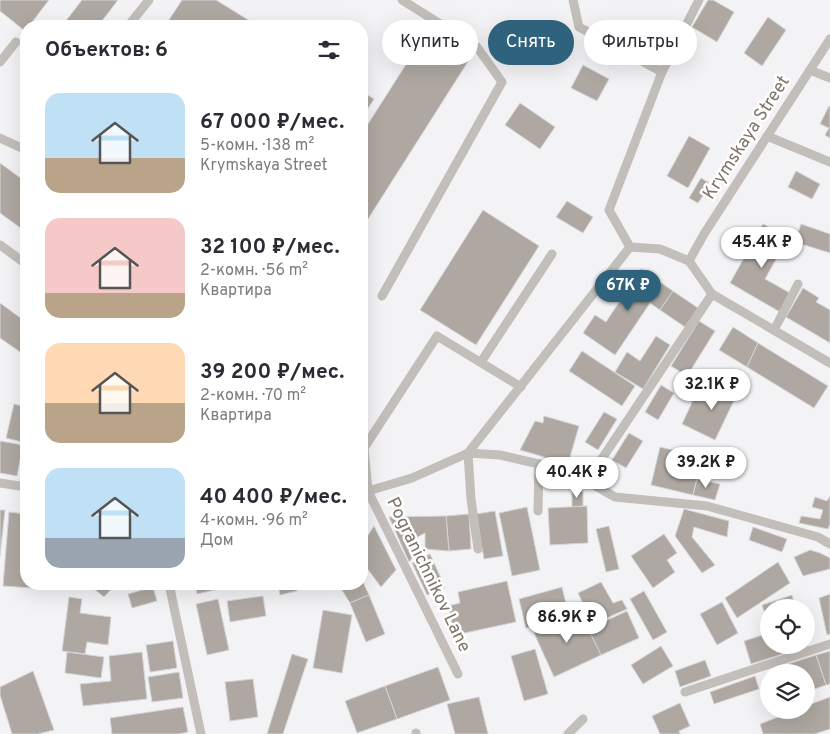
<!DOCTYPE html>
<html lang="ru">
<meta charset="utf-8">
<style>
:root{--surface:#fff;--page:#f7f7f7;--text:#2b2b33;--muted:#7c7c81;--accent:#2f627c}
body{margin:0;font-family:Overpass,sans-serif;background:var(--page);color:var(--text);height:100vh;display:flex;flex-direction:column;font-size:19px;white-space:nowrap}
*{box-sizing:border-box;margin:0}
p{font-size:16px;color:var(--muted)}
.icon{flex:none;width:28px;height:28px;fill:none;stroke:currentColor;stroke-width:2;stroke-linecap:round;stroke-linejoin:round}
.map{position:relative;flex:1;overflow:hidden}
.details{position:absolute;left:20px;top:20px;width:348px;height:570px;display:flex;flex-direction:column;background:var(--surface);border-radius:20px;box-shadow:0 5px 20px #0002}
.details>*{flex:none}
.banner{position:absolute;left:382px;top:20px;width:372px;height:45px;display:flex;gap:10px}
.controls{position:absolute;left:760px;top:599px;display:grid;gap:10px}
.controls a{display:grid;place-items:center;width:55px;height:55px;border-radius:50%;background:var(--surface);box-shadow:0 5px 20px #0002;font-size:25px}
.price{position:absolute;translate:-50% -42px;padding:0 11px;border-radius:18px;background:#fff;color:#222;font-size:16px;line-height:32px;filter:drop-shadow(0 1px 2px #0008)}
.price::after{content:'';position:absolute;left:50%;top:30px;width:15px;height:11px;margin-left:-8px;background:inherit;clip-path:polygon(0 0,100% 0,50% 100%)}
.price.selected{background:var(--accent);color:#fff}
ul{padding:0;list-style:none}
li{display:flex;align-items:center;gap:15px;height:125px;padding:0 25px}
li span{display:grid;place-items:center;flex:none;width:140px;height:100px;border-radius:15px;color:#555}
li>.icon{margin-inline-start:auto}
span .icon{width:60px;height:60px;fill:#fffc;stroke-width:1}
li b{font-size:21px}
h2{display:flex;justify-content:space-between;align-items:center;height:60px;padding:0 25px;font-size:21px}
.pill{padding:0 18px;border-radius:22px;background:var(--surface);box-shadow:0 5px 20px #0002;font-size:18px;line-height:45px}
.pill.selected{background:var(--accent);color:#fff}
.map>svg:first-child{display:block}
.building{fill:#afa8a2;stroke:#d5d5d7}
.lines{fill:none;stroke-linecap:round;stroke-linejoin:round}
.minor{stroke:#c2beba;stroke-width:9}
.labels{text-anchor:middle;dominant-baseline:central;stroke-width:5;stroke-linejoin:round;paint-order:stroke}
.street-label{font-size:18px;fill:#817467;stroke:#fff}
</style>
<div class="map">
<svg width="830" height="734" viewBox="0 0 830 734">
<rect width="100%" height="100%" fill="#f3f2f5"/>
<g class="building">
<path d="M0 0H49L29 26H26L25 31 0 11Z"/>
<path d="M82 0H118L98 26H62Z"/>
<path d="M182 0H216L258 26H165Z"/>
<path d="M708 0H713L734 12 717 42 692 27Z"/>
<path d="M768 17 786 30 762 66 744 53Z"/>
<path d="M426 33 469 60 361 230V135Z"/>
<path d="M583 65 609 79 597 101 571 88Z"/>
<path d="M361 91 374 99 361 119Z"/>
<path d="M520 103 555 127 540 149 505 125Z"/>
<path d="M829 106 830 107V138L825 135 829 128 820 124Z"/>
<path d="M689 136 710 148 688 188 667 176Z"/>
<path d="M0 163 26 182V232L0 213Z"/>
<path d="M796 171 820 184 812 199 788 187Z"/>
<path d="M701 178 711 184 698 203 689 198Z"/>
<path d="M567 201 593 217 583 233 556 217Z"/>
<path d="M483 210 539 246 476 345 420 310Z"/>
<path d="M763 224 788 238 765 279 790 293 780 312 730 283Z"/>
<path d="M801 224 830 234V253L795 242Z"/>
<path d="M641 269 673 291 660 310 650 303 615 355 583 333 595 315 606 322Z"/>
<path d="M803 288 819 298 816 302 830 310V343L786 317Z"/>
<path d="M673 291 698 308 685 327 660 310Z"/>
<path d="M0 303 26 322V356L0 338Z"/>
<path d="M699 321 715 331 687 376 671 366Z"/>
<path d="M733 327 758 343 747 367 719 350Z"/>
<path d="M656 336 670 345 643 389 615 372 627 352 640 361Z"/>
<path d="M758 343 828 386 814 408 747 367Z"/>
<path d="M582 351 635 386 622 406 569 371Z"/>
<path d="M724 378 741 386 715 440 682 424 695 396 712 404Z"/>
<path d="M661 385 674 393 658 420 645 412Z"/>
<path d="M14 404 26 407V443L6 438Z"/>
<path d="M604 412 617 419 598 450 585 442Z"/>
<path d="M544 416 579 426 568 464 520 450 535 421 543 423Z"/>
<path d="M629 433 643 441 626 468 612 460Z"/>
<path d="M0 441 23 445 17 476 0 473Z"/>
<path d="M660 447 702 457 693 495 651 485Z"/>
<path d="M697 479 720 484 715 500 693 495Z"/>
<path d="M572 491H583V506L572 507Z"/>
<path d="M830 496V524L828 529 799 523 801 516 820 519 823 510 812 507 815 497 827 501Z"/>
<path d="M587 506 588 543 550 545 548 508Z"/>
<path d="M527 507 540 570 512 576 499 513Z"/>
<path d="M684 509 729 521 727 537 694 527 692 537 715 565 702 573 675 536Z"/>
<path d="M0 510H5L0 556Z"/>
<path d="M495 511 503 556 484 559 476 514Z"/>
<path d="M9 512 26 514V584H33V588L3 586Z"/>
<path d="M469 514 471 549 449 551 446 516Z"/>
<path d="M446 516 449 551 425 549V533L412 540 418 551 409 562 389 517Z"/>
<path d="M374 526 396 570 381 587 361 560V546Z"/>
<path d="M609 526 619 569 606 572 596 529Z"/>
<path d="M753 527 787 539 782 552 749 540Z"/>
<path d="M664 534 677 553 667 560 675 572 653 588 631 556Z"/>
<path d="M810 550 820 553 830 558V569L803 576 794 557Z"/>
<path d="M430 554 445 587 427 595 412 563Z"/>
<path d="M778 562 790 583 737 618 725 598Z"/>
<path d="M361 578 369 595 350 603 342 590 344 584H361Z"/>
<path d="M507 581 516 622 455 635 448 606 460 603 458 592Z"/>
<path d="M601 582 613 603 622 600 627 609 593 624 578 593Z"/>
<path d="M88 584H116L104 597Z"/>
<path d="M195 584H222L223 588 197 594Z"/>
<path d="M278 584H295L297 591 280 595Z"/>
<path d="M153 587 157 601 132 608 128 594Z"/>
<path d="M562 587 568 612 526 628 519 599Z"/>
<path d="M644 591 667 632 653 640 630 599Z"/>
<path d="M830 594V634L827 635 819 598Z"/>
<path d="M369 595 385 634 366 642 350 603Z"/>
<path d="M792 595 796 608H769V625L762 605Z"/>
<path d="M263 596 266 616 230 622 227 601Z"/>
<path d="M69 597 82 599 80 613 111 617 108 645 87 642 85 654 62 651Z"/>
<path d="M218 599 229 650 207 655 196 604Z"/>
<path d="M722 602 738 633 717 645 700 614Z"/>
<path d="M323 610 352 615 342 673 313 668Z"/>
<path d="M627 611 639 638 601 655 588 629Z"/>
<path d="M580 612 601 655 554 677 534 633Z"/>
<path d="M769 633V645H806V641L808 646 751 664 744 641Z"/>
<path d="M173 641 177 668 150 672 146 645Z"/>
<path d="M661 646 673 666 643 684 631 665Z"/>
<path d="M535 649 548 694 524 701 511 656Z"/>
<path d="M830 651V684L826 685 816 655Z"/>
<path d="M67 652 104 657 101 678 65 673Z"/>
<path d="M142 652 147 699 83 706 80 684 111 681 109 656Z"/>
<path d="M292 654 308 659 283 734H267Z"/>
<path d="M816 655 826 685 806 692V672H791L788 664Z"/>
<path d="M705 660 711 676 680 687 675 671Z"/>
<path d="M438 667 450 700 397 719 385 686Z"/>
<path d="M33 671 54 730 38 734H12L0 695V687Z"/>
<path d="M179 672 183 698 152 702 148 677Z"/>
<path d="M755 676 759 689 714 704 710 692Z"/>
<path d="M253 679 258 717 230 721 225 682Z"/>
<path d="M385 686 397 719 357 733 345 701Z"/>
<path d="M479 697 488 734H455L447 704Z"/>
<path d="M830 697V729L815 734H763L760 724 796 710H806V706Z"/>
<path d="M680 703 690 726 679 731 680 734H660L652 716Z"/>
<path d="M183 707 188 732 179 734H112L110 718Z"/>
</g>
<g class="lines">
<g class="minor">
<path d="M573 0 579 27 662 72"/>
<path d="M128 26 149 0"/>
<path d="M0 62 16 42"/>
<path d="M810 70 830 78"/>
<path d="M767 136 830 162"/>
<path d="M0 138 26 150"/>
<path d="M0 245 26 264"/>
<path d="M630 247 609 210 662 72 699 0"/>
<path d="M689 261 704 234 830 39"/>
<path d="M689 261 712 294 830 363"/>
<path d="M382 296 502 82 477 47 402 0"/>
<path d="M774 330 798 284"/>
<path d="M481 362 552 254"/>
<path d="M361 444 364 448 368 491 458 674"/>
<path d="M364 448 437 336 521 387"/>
<path d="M468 453 630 247 660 249 689 261"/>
<path d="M468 453 471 499 478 549"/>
<path d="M587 481 712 294"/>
<path d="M0 483 26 487"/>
<path d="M361 491H368L412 478 468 453 500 455 539 464 587 481 615 497 707 506 818 537 830 544"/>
<path d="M538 511 539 464"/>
<path d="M169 584 201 734"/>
<path d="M685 692 830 644"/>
<path d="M416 733V734"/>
<path d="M568 734 583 719"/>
</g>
</g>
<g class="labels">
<g class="street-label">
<text transform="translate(747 138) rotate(-57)">Krymskaya Street</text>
<text transform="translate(428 575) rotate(64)">Pogranichnikov Lane</text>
</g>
</g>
</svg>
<div class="controls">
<a><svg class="icon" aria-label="locate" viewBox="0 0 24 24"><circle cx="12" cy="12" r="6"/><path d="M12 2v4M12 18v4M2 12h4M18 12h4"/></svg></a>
<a><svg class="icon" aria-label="layers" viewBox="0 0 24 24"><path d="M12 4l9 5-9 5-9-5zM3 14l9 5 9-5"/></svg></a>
</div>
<b class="price" style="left:762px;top:269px">45.4K ₽</b>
<b class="price selected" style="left:628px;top:312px">67K ₽</b>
<b class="price" style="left:712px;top:411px">32.1K ₽</b>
<b class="price" style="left:706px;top:489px">39.2K ₽</b>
<b class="price" style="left:577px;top:499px">40.4K ₽</b>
<b class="price" style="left:567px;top:644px">86.9K ₽</b>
<div class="banner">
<a class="pill">Купить</a>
<a class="pill selected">Снять</a>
<a class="pill">Фильтры</a>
</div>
<section class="details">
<h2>Объектов: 6<svg class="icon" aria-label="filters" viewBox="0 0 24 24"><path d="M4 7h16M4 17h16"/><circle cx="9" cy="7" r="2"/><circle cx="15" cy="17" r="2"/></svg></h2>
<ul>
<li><span style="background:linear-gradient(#bfe0f5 65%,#b9a48a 0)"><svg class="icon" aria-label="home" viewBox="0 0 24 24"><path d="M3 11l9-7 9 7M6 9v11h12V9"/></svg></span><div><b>67 000 ₽/мес.</b><p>5-комн. · 138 m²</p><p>Krymskaya Street</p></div></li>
<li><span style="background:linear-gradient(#f6c9c9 75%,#b9a48a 0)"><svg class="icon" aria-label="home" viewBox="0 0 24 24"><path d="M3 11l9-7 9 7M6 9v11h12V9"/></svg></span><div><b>32 100 ₽/мес.</b><p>2-комн. · 56 m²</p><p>Квартира</p></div></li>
<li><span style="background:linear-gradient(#ffd9b3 60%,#b9a48a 0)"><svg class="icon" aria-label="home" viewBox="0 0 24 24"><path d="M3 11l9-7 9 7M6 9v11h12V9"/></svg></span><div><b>39 200 ₽/мес.</b><p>2-комн. · 70 m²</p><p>Квартира</p></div></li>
<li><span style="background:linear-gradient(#bfe0f5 70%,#9aa5b1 0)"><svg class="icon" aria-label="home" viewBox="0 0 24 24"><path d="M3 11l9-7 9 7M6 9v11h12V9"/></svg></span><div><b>40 400 ₽/мес.</b><p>4-комн. · 96 m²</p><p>Дом</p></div></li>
</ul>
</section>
</div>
